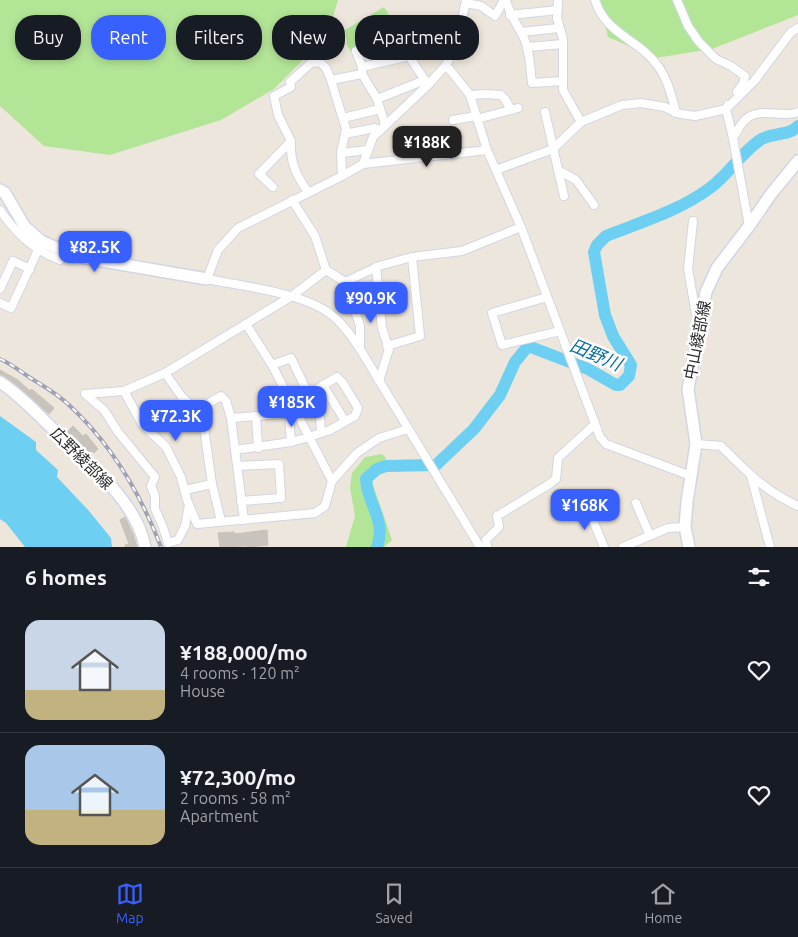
<!DOCTYPE html>
<meta charset="utf-8">
<style>
:root{--surface:#171b24;--page:#20242c;--text:#f1f3f6;--muted:#9ea1a6;--line:#363941;--accent:#3860fe}
body{margin:0;font-family:Ubuntu,"Noto Sans JP",sans-serif;background:var(--page);color:var(--text);height:100vh;display:flex;flex-direction:column;font-size:19px;white-space:nowrap}
*{box-sizing:border-box;margin:0}
p{font-size:16px;color:var(--muted)}
.icon{flex:none;width:28px;height:28px;fill:none;stroke:currentColor;stroke-width:2;stroke-linecap:round;stroke-linejoin:round}
.map{position:relative;height:547px;overflow:hidden}
.drawer{display:flex;flex-direction:column;background:var(--surface);flex:1}
.drawer>*{flex:none}
.banner{position:absolute;left:15px;top:15px;width:500px;height:45px;display:flex;gap:10px}
.price{position:absolute;translate:-50% -42px;padding:0 11px;border-radius:10px;background:var(--accent);color:#fff;font-size:16px;line-height:32px;filter:drop-shadow(0 1px 2px #0008)}
.price::after{content:'';position:absolute;left:50%;top:30px;width:15px;height:11px;margin-left:-8px;background:inherit;clip-path:polygon(0 0,100% 0,50% 100%)}
.price.selected{background:#222;color:#fff}
ul{padding:0;list-style:none}
li{display:flex;align-items:center;gap:15px;height:125px;padding:0 25px}
li+li{border-top:1px solid var(--line)}
li span{display:grid;place-items:center;flex:none;width:140px;height:100px;border-radius:15px;color:#555}
li>.icon{margin-inline-start:auto}
span .icon{width:60px;height:60px;fill:#fffc;stroke-width:1}
li b{font-size:21px}
h2{display:flex;justify-content:space-between;align-items:center;height:60px;padding:0 25px;font-size:21px}
.pill{padding:0 18px;border-radius:20px;background:var(--surface);box-shadow:0 2px 8px #0003;font-size:18px;line-height:45px}
.pill.selected{background:var(--accent);color:#fff}
.dock{display:flex;justify-content:space-around;align-items:center;height:70px;border-top:1px solid var(--line);background:var(--surface);font-size:14px;color:var(--muted)}
.dock a{display:grid;justify-items:center;gap:2px}
.dock .selected{color:var(--accent)}
.map>svg:first-child{display:block}
.green{fill:#b3e597}
.water{fill:#6dd0f2}
.lines{fill:none;stroke-linecap:round;stroke-linejoin:round}
.river{stroke:#6dd0f2;stroke-width:12}
.building{fill:#c8c3bc;stroke:#c8c2b6}
.street-casing{stroke:#d2d5e4;stroke-width:10}
.secondary-casing{stroke:#d2d5e4;stroke-width:14}
.street{stroke:#fff;stroke-width:8}
.secondary{stroke:#fff;stroke-width:11}
.rail-casing{stroke:#9fa2b5;stroke-width:4}
.rail{stroke:#fff;stroke-width:2;stroke-dasharray:5.5;stroke-linecap:butt}
.labels{text-anchor:middle;dominant-baseline:central;stroke-width:5;stroke-linejoin:round;paint-order:stroke}
.street-label{font-size:16px;fill:#2b2b2b;stroke:#fff}
.water-label{font-size:18px;font-style:italic;fill:#0a6e9f;stroke:#fff}
</style>
<div class="map">
<svg width="798" height="547" viewBox="0 0 798 547">
<rect width="100%" height="100%" fill="#ede6dc"/>
<g class="green">
<path d="M0 0H338L334 14 308 55 274 89 221 120 110 155 44 146 0 106Z"/>
<path d="M599 0H798V15L712 49 656 58 608 37Z"/>
<path d="M384 7 393 21 390 31 400 42 355 58 347 45 345 30Z"/>
<path d="M382 454 386 458 384 463 370 469 372 482 392 540 384 547H346L355 516 350 488 352 473 365 457Z"/>
</g>
<path class="water" d="M0 416 36 442V450L58 470 57 477 89 511 111 538 112 547H25L6 523 0 519Z"/>
<g class="lines">
<path class="river" d="M377 547C387 520 367 504 366 479L377 469 386 466 436 465 474 429 500 395 515 362 528 346 588 369 616 385H620L629 376 631 365 613 336 605 315 594 252 597 245 606 236C641 222 679 211 710 188 729 174 741 153 760 140 771 132 788 137 798 126"/>
</g>
<g class="building">
<path d="M0 370 18 380 30 391 31 389 34 391 54 408 49 414 21 389 4 376 0 375Z"/>
<path d="M73 426 83 436 86 434 98 449 94 453 92 451 89 453 74 436 72 438 67 432Z"/>
<path d="M125 517 133 534 137 547H125V545L129 544 120 520Z"/>
<path d="M267 530 268 545 249 547 246 546 220 547 218 533 234 532 235 534Z"/>
</g>
<g class="lines">
<defs>
<g id="street">
<path d="M506 0C510 16 516 22 523 36 530 50 530 68 532 83L563 81"/>
<path d="M558 0 557 18 563 39V90L581 122"/>
<path d="M595 0C606 35 639 39 658 66 668 80 672 97 676 113"/>
<path d="M677 0 688 26 699 42 716 59 731 66 745 76 743 84 737 92"/>
<path d="M466 3 481 6 495 16 504 0"/>
<path d="M510 15 558 10"/>
<path d="M521 32 559 28"/>
<path d="M527 47 563 44"/>
<path d="M356 51 362 67"/>
<path d="M446 65 470 95 487 150 521 227 600 437 606 444 691 476"/>
<path d="M470 95 486 94 501 95 505 99 511 110"/>
<path d="M377 99 362 74V67L409 56 428 85"/>
<path d="M728 105 726 109 733 138 749 226"/>
<path d="M545 112 564 196"/>
<path d="M343 118 380 109"/>
<path d="M477 119 518 108"/>
<path d="M453 120 476 116"/>
<path d="M385 124 377 99 425 80"/>
<path d="M345 134 375 128 379 130"/>
<path d="M733 138C737 133 739 126 744 121 758 105 783 119 798 112"/>
<path d="M291 141 278 115 274 96 291 87 290 82 311 63 320 62 326 68 331 80"/>
<path d="M341 153 368 150"/>
<path d="M363 164 373 137 428 85 446 65 457 44 466 0"/>
<path d="M496 170 553 149 581 122 622 105 641 103 665 107 676 113 695 116 726 109 755 80 791 32 798 28"/>
<path d="M558 170 576 180 594 205"/>
<path d="M342 176 341 153 346 129 331 80 362 74"/>
<path d="M273 187 259 174 291 141C290 163 296 175 308 192"/>
<path d="M292 200 315 236 326 270 345 282 360 326V349"/>
<path d="M0 210C16 233 33 250 60 260L66 252"/>
<path d="M693 221 688 269 696 314 701 315"/>
<path d="M376 267 382 328 389 349 379 381"/>
<path d="M326 270 292 296 165 373 124 391 142 424 166 447 181 477 187 500 197 524 315 513 325 506 332 481 357 453 379 438 408 429"/>
<path d="M345 282 379 266 412 257 462 251 521 227"/>
<path d="M0 289 13 261 30 269"/>
<path d="M547 297 492 313 502 345 560 331"/>
<path d="M0 303 11 308 38 250"/>
<path d="M246 324 272 365 332 481"/>
<path d="M387 346 420 336 412 257"/>
<path d="M272 365 291 358 320 418 321 433"/>
<path d="M165 373 182 397 197 410 203 421 212 484 221 521"/>
<path d="M323 385 345 421"/>
<path d="M124 391 85 394 104 410 118 432 155 477 151 486 155 496V509L163 527 168 543 178 540 185 526 189 505"/>
<path d="M197 410 221 396 226 401 231 418 244 520"/>
<path d="M289 414 291 442"/>
<path d="M256 416 258 448"/>
<path d="M231 418 297 413"/>
<path d="M696 444 721 446C744 469 767 493 798 506"/>
<path d="M235 450 291 442 309 437 330 430 355 416 358 408 343 383 337 377 292 404"/>
<path d="M237 466 279 464 281 498 241 501"/>
<path d="M751 476 770 547"/>
<path d="M185 490 212 484"/>
<path d="M636 503 650 536"/>
<path d="M587 506 604 547"/>
<path d="M480 547 360 349C352 337 344 325 333 316 306 293 242 286 207 279L218 250 238 228 342 176 363 164 487 150"/>
<path d="M487 547 486 540 499 527 497 516 548 485 556 479 558 458 595 424"/>
<path d="M623 547 668 528 685 527"/>
</g>
<g id="secondary">
<path d="M0 190 5 193 25 227 41 241 66 252 85 258 207 279"/>
<path d="M0 382C23 397 43 420 63 439 93 468 137 503 145 547"/>
<path d="M689 547 685 527 687 502 696 444 688 389 706 292 717 268 749 226 771 194 798 161"/>
</g>
</defs>
<use href="#street" class="street-casing"/>
<use href="#secondary" class="secondary-casing"/>
<use href="#street" class="street"/>
<use href="#secondary" class="secondary"/>
<defs>
<path id="rail" d="M0 359C10 363 20 371 29 377 43 386 58 394 70 406 111 444 141 495 161 547"/>
</defs>
<use href="#rail" class="rail-casing"/>
<use href="#rail" class="rail"/>
</g>
<g class="labels">
<g class="street-label">
<text transform="translate(697 340) rotate(-79)">中山綾部線</text>
<text transform="translate(82 458) rotate(45)">広野綾部線</text>
</g>
<g class="water-label">
<text transform="translate(596 354) rotate(23)">田野川</text>
</g>
</g>
</svg>
<b class="price selected" style="left:427px;top:168px">¥188K</b>
<b class="price" style="left:95px;top:273px">¥82.5K</b>
<b class="price" style="left:371px;top:324px">¥90.9K</b>
<b class="price" style="left:292px;top:428px">¥185K</b>
<b class="price" style="left:176px;top:442px">¥72.3K</b>
<b class="price" style="left:585px;top:531px">¥168K</b>
<div class="banner">
<a class="pill">Buy</a>
<a class="pill selected">Rent</a>
<a class="pill">Filters</a>
<a class="pill">New</a>
<a class="pill">Apartment</a>
</div>
</div>
<section class="drawer">
<h2>6 homes<svg class="icon" aria-label="filters" viewBox="0 0 24 24"><path d="M4 7h16M4 17h16"/><circle cx="9" cy="7" r="2"/><circle cx="15" cy="17" r="2"/></svg></h2>
<ul>
<li><span style="background:linear-gradient(#c9d6e8 70%,#c2b280 0)"><svg class="icon" aria-label="home" viewBox="0 0 24 24"><path d="M3 11l9-7 9 7M6 9v11h12V9"/></svg></span><div><b>¥188,000/mo</b><p>4 rooms · 120 m²</p><p>House</p></div><svg class="icon" aria-label="heart" viewBox="0 0 24 24"><path d="M12 20l-8-8c-3-5 5-10 8-4 3-6 11-1 8 4z"/></svg></li>
<li><span style="background:linear-gradient(#a9c7e8 65%,#c2b280 0)"><svg class="icon" aria-label="home" viewBox="0 0 24 24"><path d="M3 11l9-7 9 7M6 9v11h12V9"/></svg></span><div><b>¥72,300/mo</b><p>2 rooms · 58 m²</p><p>Apartment</p></div><svg class="icon" aria-label="heart" viewBox="0 0 24 24"><path d="M12 20l-8-8c-3-5 5-10 8-4 3-6 11-1 8 4z"/></svg></li>
</ul>
</section>
<nav class="dock">
<a class="selected"><svg class="icon" aria-label="map" viewBox="0 0 24 24"><path d="M3 6l6-2 6 2 6-2v14l-6 2-6-2-6 2zM9 4v14M15 6v14"/></svg>Map</a>
<a><svg class="icon" aria-label="saved" viewBox="0 0 24 24"><path d="M7 4h10v16l-5-4-5 4z"/></svg>Saved</a>
<a><svg class="icon" aria-label="home" viewBox="0 0 24 24"><path d="M3 11l9-7 9 7M6 9v11h12V9"/></svg>Home</a>
</nav>
